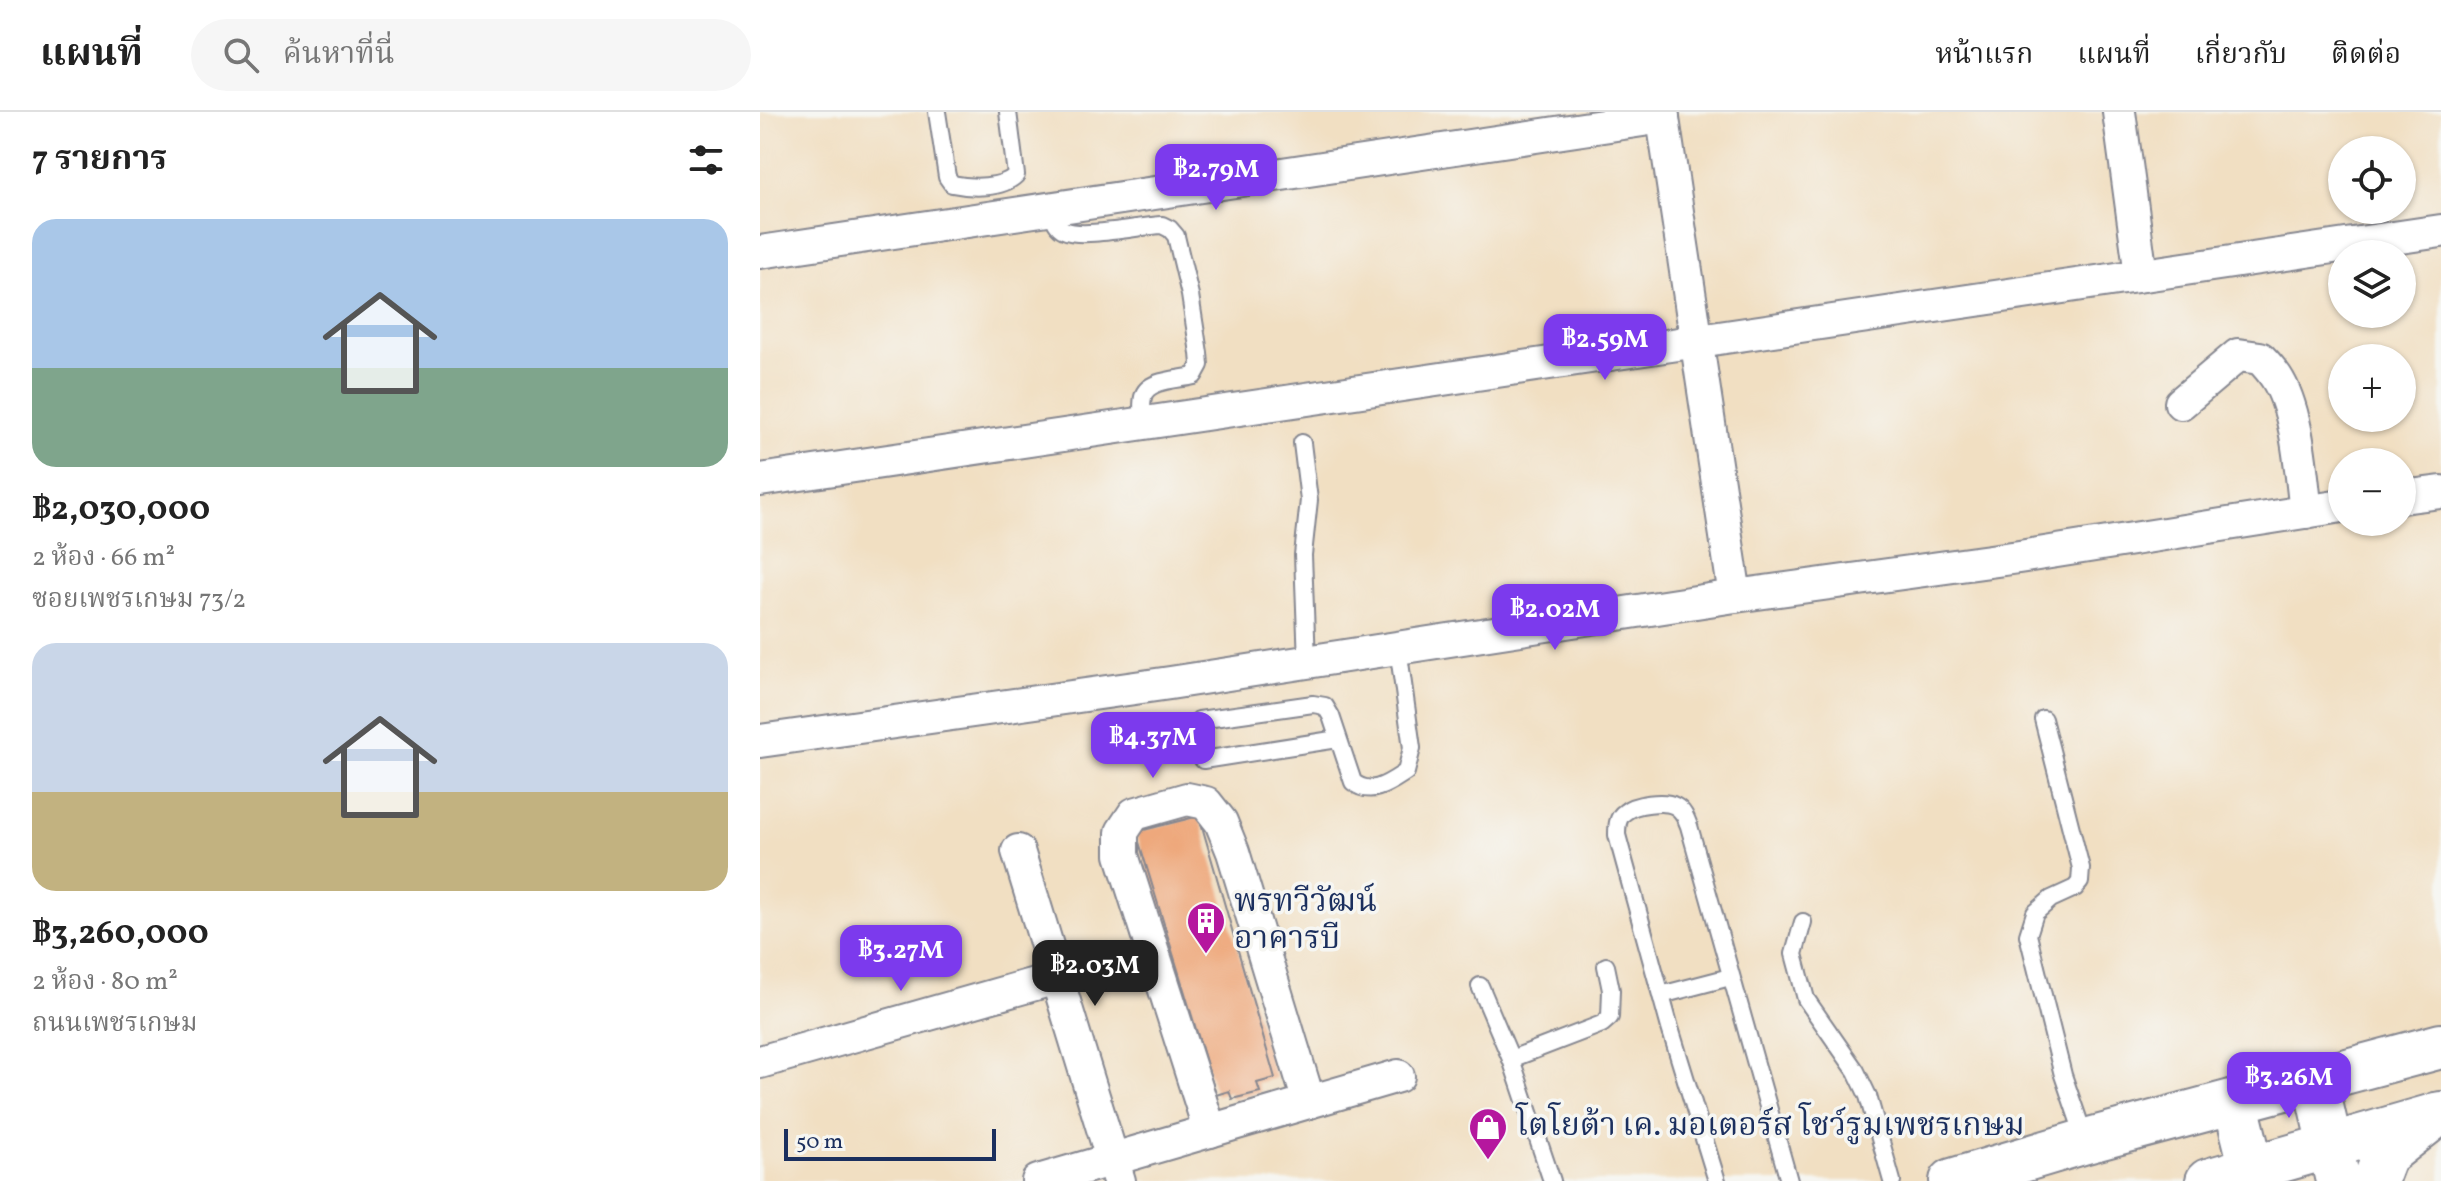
<!DOCTYPE html>
<html lang="th">
<meta charset="utf-8">
<style>
:root{--surface:#fff;--page:#f6f6f6;--text:#222;--muted:#767676;--line:#e0e0e0;--accent:#7c3aed}
body{margin:0;font-family:Vollkorn,"Noto Serif Thai",serif;background:var(--page);color:var(--text);height:100vh;display:flex;flex-direction:column;font-size:30px;white-space:nowrap}
*{box-sizing:border-box;margin:0}
p{font-size:26px;color:var(--muted)}
.icon{flex:none;width:44px;height:44px;fill:none;stroke:currentColor;stroke-width:2;stroke-linecap:round;stroke-linejoin:round}
.map{position:relative;flex:1;overflow:hidden}
.drawer{display:flex;flex-direction:column;background:var(--surface);width:760px}
.drawer>*{flex:none}
.controls{position:absolute;left:1568px;top:24px;display:grid;gap:16px}
.controls a{display:grid;place-items:center;width:88px;height:88px;border-radius:50%;background:var(--surface);box-shadow:0 2px 6px #0004;font-size:40px}
.scale{position:absolute;left:24px;bottom:20px;width:212px;box-sizing:border-box;padding-left:8px;border:4px solid #1b2f5e;border-top:0;font-size:22px;line-height:28px;white-space:nowrap;color:#1b2f5e;-webkit-text-stroke:6px #f6f6f2;paint-order:stroke}
.price{position:absolute;translate:-50% -68px;padding:0 18px;border-radius:16px;background:var(--accent);color:#fff;font-size:26px;line-height:52px;filter:drop-shadow(0 2px 4px #0008)}
.price::after{content:'';position:absolute;left:50%;top:48px;width:24px;height:18px;margin-left:-12px;background:inherit;clip-path:polygon(0 0,100% 0,50% 100%)}
.price.active{background:#222;color:#fff}
ul{padding:0;list-style:none}
li{display:grid;align-content:center;gap:16px;height:424px;padding:0 32px}
li span{display:grid;place-items:center;height:248px;border-radius:24px;color:#555}
li>.icon{margin-inline-start:auto}
span .icon{width:144px;height:144px;fill:#fffc;stroke-width:1}
li b{font-size:34px}
h2{display:flex;justify-content:space-between;align-items:center;height:96px;padding:0 32px;font-size:34px}
header{display:flex;align-items:center;gap:48px;box-sizing:border-box;height:112px;padding:0 40px;background:var(--surface);border-bottom:2px solid var(--line)}
header strong{font-size:38px}
nav{display:flex;gap:44px;margin-inline-start:auto;font-size:28px}
.search{width:560px;height:72px;background:var(--page);display:flex;align-items:center;gap:20px;box-sizing:border-box;padding:0 28px;border-radius:44px;color:var(--muted);font-size:30px}
main{display:flex;flex:1;min-height:0}
.map>svg:first-child{display:block}
.building{fill:#eea87b}
.lines{fill:none;stroke-linecap:round;stroke-linejoin:round}
.service-casing{stroke:#868790;stroke-width:20}
.minor-casing{stroke:#868790;stroke-width:36}
.secondary-casing{stroke:#868790;stroke-width:48}
.primary-casing{stroke:#868790;stroke-width:48}
.service{stroke:#fff;stroke-width:16}
.minor{stroke:#fff;stroke-width:32}
.secondary{stroke:#fff;stroke-width:44}
.primary{stroke:#fff;stroke-width:44}
.labels{text-anchor:middle;dominant-baseline:central;stroke-width:7;stroke-linejoin:round;paint-order:stroke}
.poi-label{font-size:32px;fill:#1b2f5e;stroke:#f6f6f2;text-anchor:start}
</style>
<header>
<strong>แผนที่</strong>
<div class="search"><svg class="icon" aria-label="search" viewBox="0 0 24 24"><circle cx="10" cy="10" r="6"/><path d="M15 15l6 6"/></svg>ค้นหาที่นี่</div>
<nav><a>หน้าแรก</a><a>แผนที่</a><a>เกี่ยวกับ</a><a>ติดต่อ</a></nav>
</header>
<main>
<section class="drawer">
<h2>7 รายการ<svg class="icon" aria-label="filters" viewBox="0 0 24 24"><path d="M4 7h16M4 17h16"/><circle cx="9" cy="7" r="2"/><circle cx="15" cy="17" r="2"/></svg></h2>
<ul>
<li><span style="background:linear-gradient(#a9c7e8 60%,#7fa58c 0)"><svg class="icon" aria-label="home" viewBox="0 0 24 24"><path d="M3 11l9-7 9 7M6 9v11h12V9"/></svg></span><div><b>฿2,030,000</b><p>2 ห้อง · 66 m²</p><p>ซอยเพชรเกษม 73/2</p></div></li>
<li><span style="background:linear-gradient(#c9d6e8 60%,#c2b280 0)"><svg class="icon" aria-label="home" viewBox="0 0 24 24"><path d="M3 11l9-7 9 7M6 9v11h12V9"/></svg></span><div><b>฿3,260,000</b><p>2 ห้อง · 80 m²</p><p>ถนนเพชรเกษม</p></div></li>
</ul>
</section>
<div class="map">
<svg width="1681" height="1069" viewBox="0 0 1681 1069">
<rect width="100%" height="100%" fill="#f6f6f2"/>
<filter id="ink" filterUnits="userSpaceOnUse"><feTurbulence type="fractalNoise" baseFrequency=".0125" numOctaves="2"/><feDisplacementMap in="SourceGraphic" scale="16" xChannelSelector="R" yChannelSelector="G"/><feConvolveMatrix kernelMatrix="1 2 1 2 8 2 1 2 1" color-interpolation-filters="sRGB"/></filter>
<filter id="wash" filterUnits="userSpaceOnUse"><feTurbulence type="fractalNoise" baseFrequency=".006" numOctaves="4" result="noise"/><feDisplacementMap in="SourceGraphic" scale="32" xChannelSelector="R" yChannelSelector="G"/><feGaussianBlur stdDeviation="1.8" result="paint"/><feColorMatrix in="noise" values="0 0 0 0 0 0 0 0 0 0 0 0 0 0 0 0 0 1.4 0 .05"/><feComposite in="paint" operator="in"/></filter>
<g filter="url(#wash)">
<rect width="100%" height="100%" fill="#f1dfc2"/>
<g id="blocks">
<path class="building" d="M439 704 515 966 497 971 500 980 472 987 469 979 456 983 376 720Z"/>
</g>
</g>
<g filter="url(#ink)">
<use href="#blocks" fill-opacity="0" stroke="#868790" stroke-width="2"/>
<g class="lines">
<defs>
<g id="service">
<path d="M177 0 187 65 192 72C211 76 242 77 256 63L248 0"/>
<path d="M291 97C294 105 295 114 304 118 322 127 380 114 402 113L410 117 416 124 430 183 439 241 440 253 434 264C419 268 387 267 383 285 381 293 383 303 382 311"/>
<path d="M542 331 549 388 543 443 547 550"/>
<path d="M1283 607 1321 756 1320 770 1315 776 1291 787 1275 801 1268 823 1303 963 1325 1027"/>
<path d="M439 608 553 592 565 594 571 604 593 670C611 685 629 671 646 660L652 636 638 536"/>
<path d="M443 648 578 627"/>
<path d="M1043 810 1034 842 1046 887 1096 959 1108 984 1132 1069"/>
<path d="M720 874 751 947 792 1069"/>
<path d="M901 883 970 865"/>
<path d="M751 947 842 912 850 905 851 878 846 854"/>
<path d="M957 1069 910 916 857 723C857 715 857 705 865 700 874 692 904 688 915 694 923 698 926 706 929 714L1029 1069"/>
</g>
<g id="minor">
<path d="M902 0 975 484"/>
<path d="M1359 0 1381 163"/>
<path d="M0 140 903 5"/>
<path d="M1421 291 1478 243 1500 246C1506 252 1512 259 1516 265 1538 298 1541 361 1546 400"/>
<path d="M0 368 1681 119"/>
<path d="M1642 385 1681 380"/>
<path d="M0 629 410 571 975 484 1259 445 1582 394"/>
<path d="M258 739 359 1069"/>
<path d="M0 950 296 866"/>
<path d="M450 1019 362 743V720L374 702 427 687 446 691 461 710 473 740 549 990"/>
<path d="M278 1069 638 964"/>
</g>
<g id="secondary">
<path d="M1555 968 1578 1069"/>
<path d="M1475 989 1495 1069"/>
<path d="M1615 1069 1625 1043 1676 1003"/>
</g>
<g id="primary">
<path d="M1192 1069 1326 1029 1681 934"/>
<path d="M1448 1069 1681 1002"/>
</g>
</defs>
<use href="#service" class="service-casing"/>
<use href="#minor" class="minor-casing"/>
<use href="#secondary" class="secondary-casing"/>
<use href="#primary" class="primary-casing"/>
<use href="#service" class="service"/>
<use href="#minor" class="minor"/>
<use href="#secondary" class="secondary"/>
<use href="#primary" class="primary"/>
</g>
</g>
<defs>
<symbol id="building-pin" viewBox="-11 -11 22 30"><path d="M0 17L-7.5 6A9.5 9.5 0 1 1 7.5 6Z" fill="#b5179e" stroke="#f6f6f2"/><path d="M-4-6H4V6H1V3H-1V6H-4ZM-2.5-4.3h1.7v1.8h-1.7ZM.8-4.3h1.7v1.8H.8ZM-2.5-1h1.7V.8h-1.7ZM.8-1h1.7V.8H.8Z" fill="#fff"/></symbol>
<symbol id="shop-pin" viewBox="-11 -11 22 30"><path d="M0 17L-7.5 6A9.5 9.5 0 1 1 7.5 6Z" fill="#b5179e" stroke="#f6f6f2"/><path d="M-5-2.5h2.3a2.7 3.5 0 0 1 5.4 0H5L5.5 6h-11ZM-1.5-2.5h3a1.5 2.3 0 0 0-3 0Z" fill="#fff"/></symbol>
</defs>
<g fill-rule="evenodd">
<use href="#building-pin" x="424" y="787" width="44" height="60"/>
<use href="#shop-pin" x="706" y="993" width="44" height="60"/>
</g>
<g class="labels">
<g class="poi-label">
<text x="474" y="791">พรทวีวัฒน์<tspan x="474" dy="37">อาคารบี</tspan></text>
<text x="756" y="1015">โตโยต้า เค. มอเตอร์ส โชว์รูมเพชรเกษม</text>
</g>
</g>
</svg>
<div class="controls">
<a><svg class="icon" aria-label="locate" viewBox="0 0 24 24"><circle cx="12" cy="12" r="6"/><path d="M12 2v4M12 18v4M2 12h4M18 12h4"/></svg></a>
<a><svg class="icon" aria-label="layers" viewBox="0 0 24 24"><path d="M12 4l9 5-9 5-9-5zM3 14l9 5 9-5"/></svg></a>
<a>+</a>
<a>−</a>
</div>
<div class="scale">50 m</div>
<b class="price" style="left:456px;top:100px">฿2.79M</b>
<b class="price" style="left:845px;top:270px">฿2.59M</b>
<b class="price" style="left:795px;top:540px">฿2.02M</b>
<b class="price" style="left:393px;top:668px">฿4.37M</b>
<b class="price" style="left:141px;top:881px">฿3.27M</b>
<b class="price active" style="left:335px;top:896px">฿2.03M</b>
<b class="price" style="left:1529px;top:1008px">฿3.26M</b>
</div>
</main>
